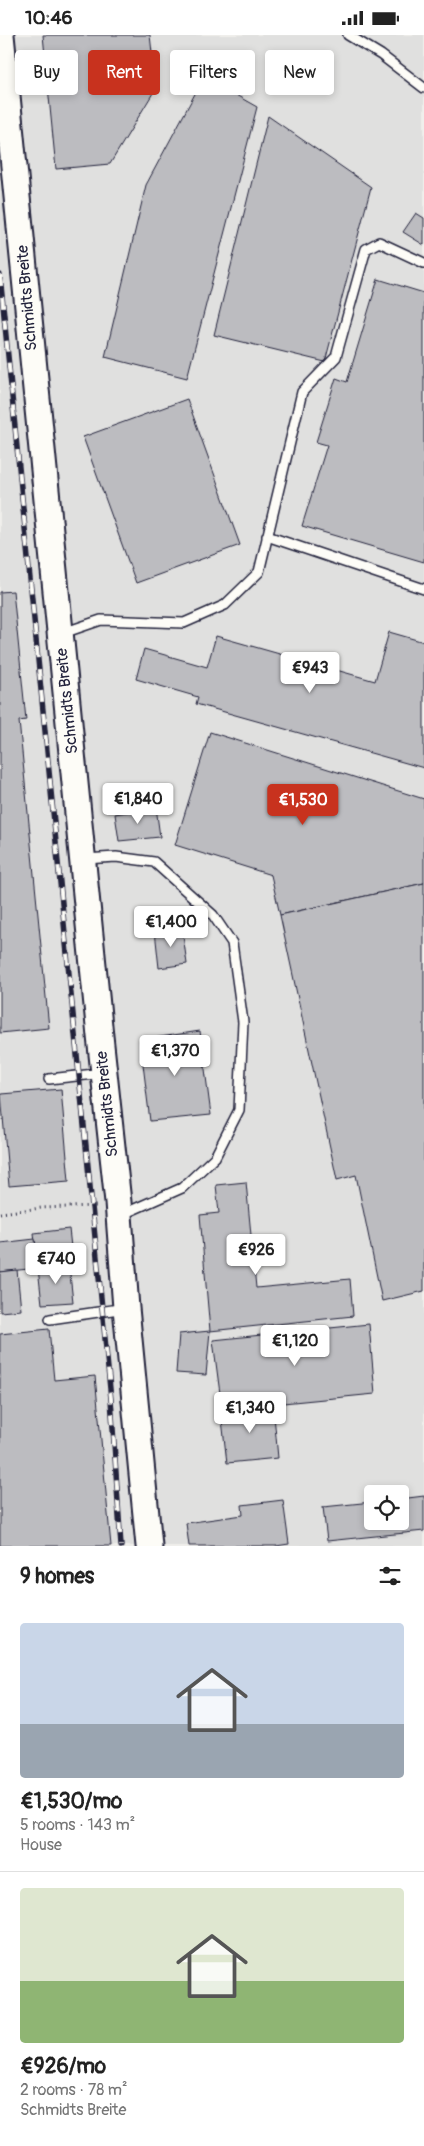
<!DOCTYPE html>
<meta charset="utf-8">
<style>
:root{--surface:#fff;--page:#f6f6f6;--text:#222;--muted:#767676;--line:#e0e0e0;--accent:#c8321e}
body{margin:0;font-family:Pangolin,sans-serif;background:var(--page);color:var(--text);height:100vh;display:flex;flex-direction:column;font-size:19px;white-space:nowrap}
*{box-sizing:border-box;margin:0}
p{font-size:16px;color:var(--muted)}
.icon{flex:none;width:28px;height:28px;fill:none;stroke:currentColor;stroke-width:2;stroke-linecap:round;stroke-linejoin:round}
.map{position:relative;height:1511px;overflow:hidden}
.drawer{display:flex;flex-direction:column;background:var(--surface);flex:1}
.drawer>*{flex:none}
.guide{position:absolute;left:15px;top:15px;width:395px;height:45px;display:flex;gap:10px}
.controls{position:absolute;left:364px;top:1450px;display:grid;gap:10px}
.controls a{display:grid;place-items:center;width:45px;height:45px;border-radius:5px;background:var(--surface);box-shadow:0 2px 8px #0003;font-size:25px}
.price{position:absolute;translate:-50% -42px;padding:0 11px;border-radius:5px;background:#fff;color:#222;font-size:16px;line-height:32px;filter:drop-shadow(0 1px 2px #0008)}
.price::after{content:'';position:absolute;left:50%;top:30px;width:15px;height:11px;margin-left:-8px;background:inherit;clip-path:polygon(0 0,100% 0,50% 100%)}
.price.active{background:var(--accent);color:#fff}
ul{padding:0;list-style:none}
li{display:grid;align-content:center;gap:10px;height:265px;padding:0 20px}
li+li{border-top:1px solid var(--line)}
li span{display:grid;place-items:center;height:155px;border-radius:5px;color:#555}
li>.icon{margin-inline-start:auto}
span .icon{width:90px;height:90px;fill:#fffc;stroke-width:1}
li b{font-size:21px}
h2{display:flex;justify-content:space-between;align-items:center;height:60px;padding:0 20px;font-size:21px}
.chip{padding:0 18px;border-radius:5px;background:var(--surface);box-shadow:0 2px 8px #0003;font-size:18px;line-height:45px}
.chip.active{background:var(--accent);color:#fff}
.status{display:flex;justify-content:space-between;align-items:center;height:35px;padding:0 25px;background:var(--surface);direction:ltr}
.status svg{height:14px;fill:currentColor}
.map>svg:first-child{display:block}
.built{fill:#e0e0df;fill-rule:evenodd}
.building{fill:#bcbcc0;stroke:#22223b}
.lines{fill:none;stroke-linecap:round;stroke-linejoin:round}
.lane-casing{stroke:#22223b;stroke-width:12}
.secondary-casing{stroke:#22223b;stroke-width:29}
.path{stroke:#22223b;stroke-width:3;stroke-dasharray:1 4;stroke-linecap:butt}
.lane{stroke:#fdfcf7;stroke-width:9}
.secondary{stroke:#fdfcf7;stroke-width:25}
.rail-casing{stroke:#22223b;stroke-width:5.5}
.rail{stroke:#fdfcf7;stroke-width:4;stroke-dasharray:11;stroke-linecap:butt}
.labels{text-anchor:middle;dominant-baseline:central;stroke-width:4.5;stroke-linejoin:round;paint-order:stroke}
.street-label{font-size:16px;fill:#22223b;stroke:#fdfcf7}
</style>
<div class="status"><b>10:46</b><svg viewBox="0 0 49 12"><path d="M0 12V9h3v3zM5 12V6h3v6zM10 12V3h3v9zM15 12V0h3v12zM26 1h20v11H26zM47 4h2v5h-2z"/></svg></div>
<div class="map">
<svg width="424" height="1511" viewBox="0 0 424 1511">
<rect width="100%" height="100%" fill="#f0efec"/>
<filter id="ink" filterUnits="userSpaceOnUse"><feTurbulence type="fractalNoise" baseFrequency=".02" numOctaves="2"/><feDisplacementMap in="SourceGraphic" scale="10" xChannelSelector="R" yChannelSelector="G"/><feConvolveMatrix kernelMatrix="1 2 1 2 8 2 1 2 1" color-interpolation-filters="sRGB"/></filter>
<g filter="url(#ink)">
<path class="built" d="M0 0H424V1511H0ZM372 1459H400V1486H372Z"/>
<g class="building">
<path d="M43 0H150L156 53 110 129 56 134Z"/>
<path d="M204 42 257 72 187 343 105 322 146 150Z"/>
<path d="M268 81 371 152 325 327 214 300Z"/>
<path d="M416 178 424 183V210L403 197Z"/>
<path d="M378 244 424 258V527L302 491 327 410 316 407 336 343 347 347Z"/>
<path d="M187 364 240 510 136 548 83 402Z"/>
<path d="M13 556 26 685 19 686 49 993 0 998V557Z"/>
<path d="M389 597 424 607V733L196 669 198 662 136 644 144 614 207 632 216 601 375 646Z"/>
<path d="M210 697 424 764V848L280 880 271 840 175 810Z"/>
<path d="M156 772 160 802 119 806 115 779Z"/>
<path d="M424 848V1256L382 1266 356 1140 337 1145 280 880Z"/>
<path d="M182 893 187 929 159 933 155 896Z"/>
<path d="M200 996 211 1080 150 1086 140 1005Z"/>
<path d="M61 1054 69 1146 9 1151 1 1059Z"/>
<path d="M246 1147 256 1253 350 1244 353 1281 210 1296 200 1180 219 1178 216 1150Z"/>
<path d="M69 1194 73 1230 38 1233 34 1198Z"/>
<path d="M35 1204 38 1233 0 1237V1208Z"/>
<path d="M69 1230 73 1267 42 1269 38 1233Z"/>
<path d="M17 1235 21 1275 0 1277V1237Z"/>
<path d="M369 1289 375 1359 222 1374 213 1305Z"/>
<path d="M49 1294 54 1345 95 1341 111 1511H0V1299Z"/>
<path d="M210 1296 206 1340 176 1338 179 1299Z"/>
<path d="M273 1370 278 1423 227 1428 221 1376Z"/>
<path d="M424 1461V1496L327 1506 323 1472 372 1467V1486H400V1464Z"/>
<path d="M283 1465 289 1509 276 1511H189L186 1488 243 1480 242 1470Z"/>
</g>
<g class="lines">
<defs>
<g id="lane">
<path d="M348 0 381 20 424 53"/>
<path d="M267 501 424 554"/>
<path d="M63 598 101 585 184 588 225 570 259 537 302 357 336 322 366 214 379 207 424 228"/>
<path d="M85 824 116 822 154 827 213 880 232 908 243 987 239 1075 215 1122 182 1153 121 1180"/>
<path d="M49 1044 104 1038"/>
<path d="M50 1284 126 1273"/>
</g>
<path id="secondary" d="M1 0 100 1001 118 1167 126 1273 149 1511"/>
</defs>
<use href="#lane" class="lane-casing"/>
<use href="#secondary" class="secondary-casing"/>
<path class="path" d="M0 1178 41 1173 96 1171"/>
<use href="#lane" class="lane"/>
<use href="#secondary" class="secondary"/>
<defs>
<path id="rail" d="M0 240 111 1364 121 1511"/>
</defs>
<use href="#rail" class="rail-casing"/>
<use href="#rail" class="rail"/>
</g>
</g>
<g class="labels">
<g class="street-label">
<text transform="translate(27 263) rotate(-95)">Schmidts Breite</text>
<text transform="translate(67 666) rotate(-96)">Schmidts Breite</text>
<text transform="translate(107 1069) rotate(-96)">Schmidts Breite</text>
</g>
</g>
</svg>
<div class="controls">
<a><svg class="icon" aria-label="locate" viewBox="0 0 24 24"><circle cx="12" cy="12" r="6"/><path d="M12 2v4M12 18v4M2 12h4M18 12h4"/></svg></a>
</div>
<b class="price" style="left:310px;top:659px">€943</b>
<b class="price" style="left:138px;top:790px">€1,840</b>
<b class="price active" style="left:303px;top:791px">€1,530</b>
<b class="price" style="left:171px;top:913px">€1,400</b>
<b class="price" style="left:175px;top:1042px">€1,370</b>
<b class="price" style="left:256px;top:1241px">€926</b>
<b class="price" style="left:56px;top:1250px">€740</b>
<b class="price" style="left:295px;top:1332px">€1,120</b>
<b class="price" style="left:250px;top:1399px">€1,340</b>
<div class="guide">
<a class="chip">Buy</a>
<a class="chip active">Rent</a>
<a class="chip">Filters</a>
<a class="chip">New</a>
</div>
</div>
<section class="drawer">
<h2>9 homes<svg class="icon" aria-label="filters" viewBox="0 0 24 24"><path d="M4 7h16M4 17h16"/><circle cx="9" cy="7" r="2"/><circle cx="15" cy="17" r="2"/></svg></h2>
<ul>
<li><span style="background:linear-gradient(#c9d6e8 65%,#9aa5b1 0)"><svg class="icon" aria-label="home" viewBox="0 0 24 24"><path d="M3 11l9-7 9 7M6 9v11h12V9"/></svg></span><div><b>€1,530/mo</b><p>5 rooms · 143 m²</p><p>House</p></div></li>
<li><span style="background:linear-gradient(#dfe7d0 60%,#8fb573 0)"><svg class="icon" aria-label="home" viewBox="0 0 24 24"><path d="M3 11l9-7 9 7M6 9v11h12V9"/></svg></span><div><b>€926/mo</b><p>2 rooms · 78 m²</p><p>Schmidts Breite</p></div></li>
</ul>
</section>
